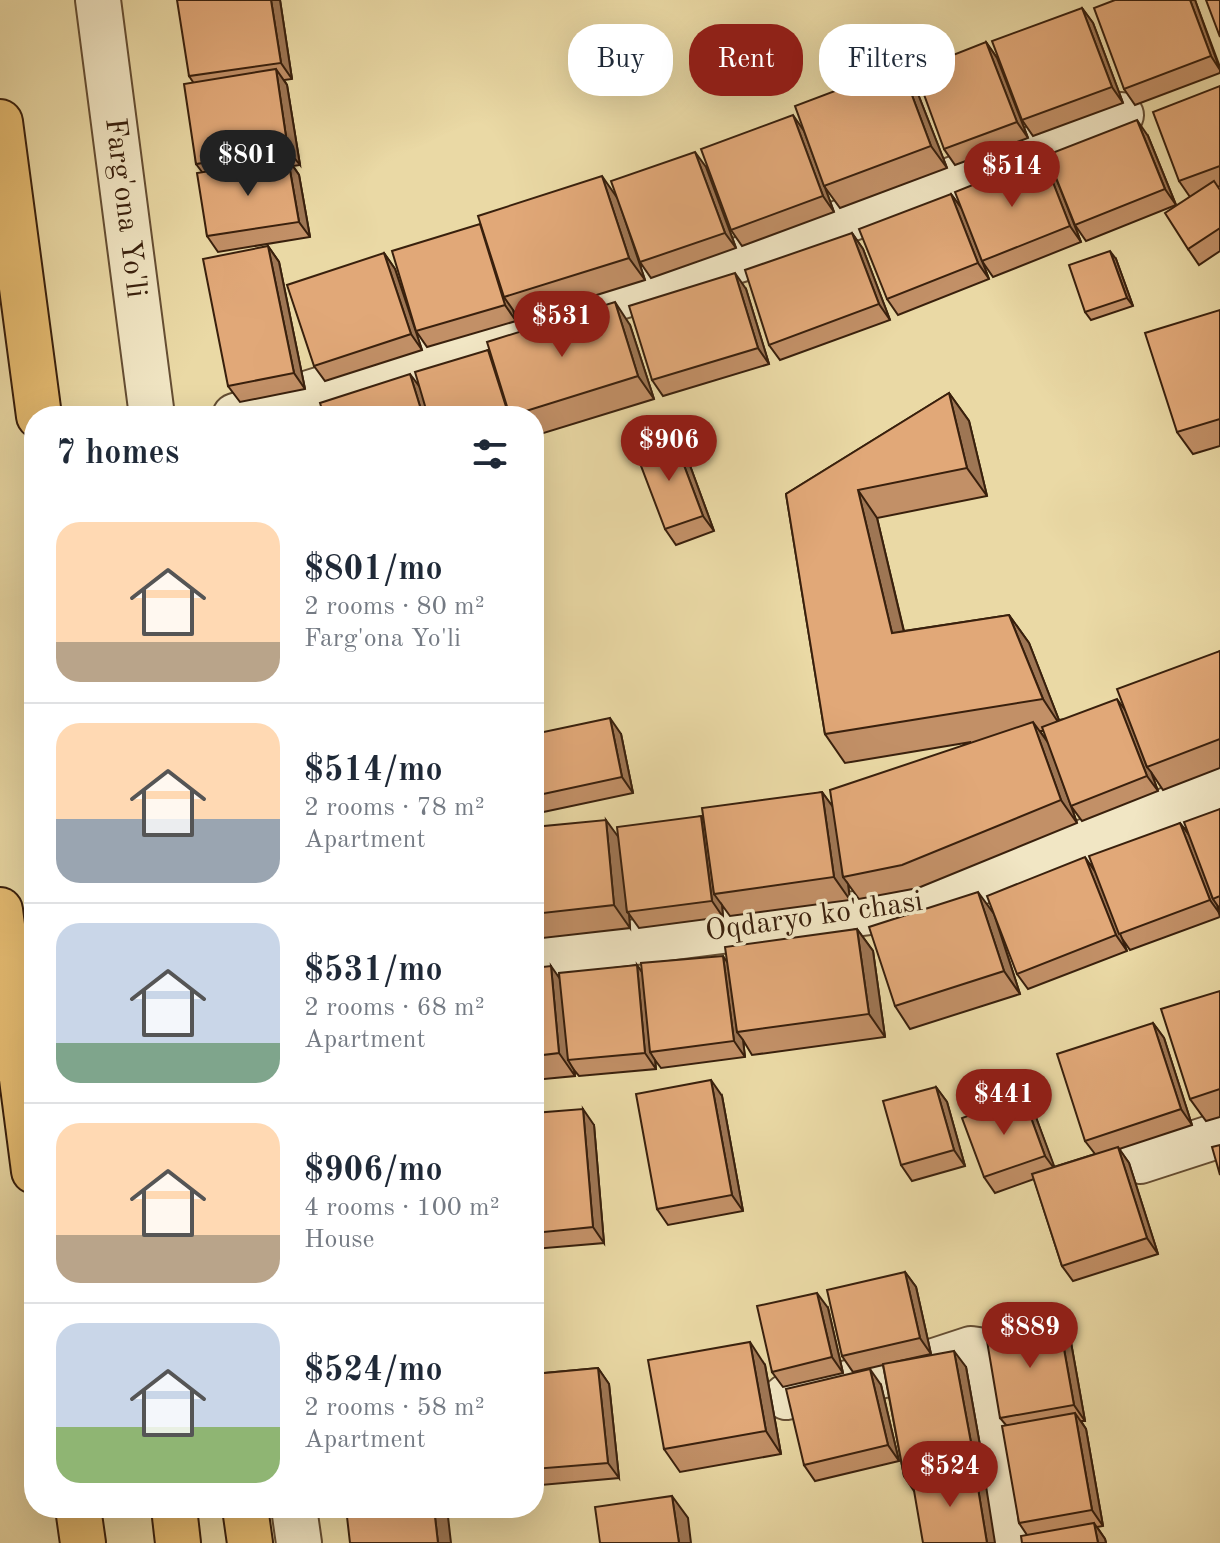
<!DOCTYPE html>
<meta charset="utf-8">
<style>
:root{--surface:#fff;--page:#f2f2f3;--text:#1f2937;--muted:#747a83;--line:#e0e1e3;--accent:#8f2418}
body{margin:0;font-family:"Old Standard TT",serif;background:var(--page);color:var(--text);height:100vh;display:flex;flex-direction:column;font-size:30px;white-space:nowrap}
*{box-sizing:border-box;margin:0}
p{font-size:26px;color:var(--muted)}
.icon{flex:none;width:44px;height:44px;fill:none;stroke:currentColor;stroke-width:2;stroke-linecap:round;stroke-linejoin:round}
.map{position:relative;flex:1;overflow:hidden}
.side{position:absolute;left:24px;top:406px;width:520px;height:1112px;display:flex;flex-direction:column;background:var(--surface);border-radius:32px;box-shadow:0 8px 32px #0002}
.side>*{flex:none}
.top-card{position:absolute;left:568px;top:24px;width:532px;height:72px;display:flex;gap:16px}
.price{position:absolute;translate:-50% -68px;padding:0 18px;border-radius:28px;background:var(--accent);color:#fff;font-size:26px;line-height:52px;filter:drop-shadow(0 2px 4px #0008)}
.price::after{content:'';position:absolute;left:50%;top:48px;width:24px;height:18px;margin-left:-12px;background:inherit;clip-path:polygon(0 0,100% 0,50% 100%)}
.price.active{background:#222;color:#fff}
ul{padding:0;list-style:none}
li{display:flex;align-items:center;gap:24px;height:200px;padding:0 32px}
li+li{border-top:2px solid var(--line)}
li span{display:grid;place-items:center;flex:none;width:224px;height:160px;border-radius:24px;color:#555}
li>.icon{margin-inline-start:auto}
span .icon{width:96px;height:96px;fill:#fffc;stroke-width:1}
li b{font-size:34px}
h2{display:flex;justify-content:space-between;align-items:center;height:96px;padding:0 32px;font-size:34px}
.chip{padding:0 28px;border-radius:32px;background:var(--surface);box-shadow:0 8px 32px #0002;font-size:28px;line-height:72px}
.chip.active{background:var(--accent);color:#fff}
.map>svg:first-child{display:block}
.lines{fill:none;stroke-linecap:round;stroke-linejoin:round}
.minor-casing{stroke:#654e33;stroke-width:48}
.major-casing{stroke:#39200d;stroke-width:48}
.minor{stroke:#f1e6c4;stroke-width:44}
.major{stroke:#e5bc72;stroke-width:44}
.wall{fill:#c29067;stroke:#39200d;stroke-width:2}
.shaded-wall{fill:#9e7654;stroke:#39200d;stroke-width:2}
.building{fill:#e1a878;stroke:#39200d;stroke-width:2}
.labels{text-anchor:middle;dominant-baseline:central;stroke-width:7;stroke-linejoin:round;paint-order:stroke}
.street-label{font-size:30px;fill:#39200d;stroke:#f1e6c4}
</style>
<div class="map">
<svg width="1220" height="1543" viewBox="0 0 1220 1543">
<rect width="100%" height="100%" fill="#ead9a5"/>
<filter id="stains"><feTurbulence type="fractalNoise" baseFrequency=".0025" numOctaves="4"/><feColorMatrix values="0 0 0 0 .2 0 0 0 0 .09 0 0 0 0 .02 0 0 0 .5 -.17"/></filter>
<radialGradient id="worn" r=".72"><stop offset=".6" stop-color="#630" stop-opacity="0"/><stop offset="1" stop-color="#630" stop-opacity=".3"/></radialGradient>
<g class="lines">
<defs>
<g id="minor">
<path d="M98 0 152 416"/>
<path d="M235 416 761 253 1121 115"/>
<path d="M534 955 917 906 1220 790"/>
<path d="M1140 1161 1220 1135"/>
<path d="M786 1397 910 1369 971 1349 985 1351 1017 1543"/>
<path d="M294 1508 299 1543"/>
</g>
<g id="major">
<path d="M0 122 39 416"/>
<path d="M0 910 34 1171"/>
<path d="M78 1508 83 1543"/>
<path d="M174 1508 178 1543"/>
<path d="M245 1508 250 1543"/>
</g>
</defs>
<use href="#minor" class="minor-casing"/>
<use href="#major" class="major-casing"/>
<use href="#minor" class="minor"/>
<use href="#major" class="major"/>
</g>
<g class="wall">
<path d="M280 0 292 79 284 80 287 85 300 165 293 166 299 175 310 237 218 252 207 236 202 172 196 164 193 82 189 76Z"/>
<path d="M1115 0H1195L1220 67V73L1135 105 1124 89Z"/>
<path d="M1082 8 1093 23 1123 103 1033 136 1022 120Z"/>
<path d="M986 42 997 58 1028 138 955 165 944 149Z"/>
<path d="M901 66 916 89 947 168 840 208 824 186Z"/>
<path d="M1220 86V186L1218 187 1220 190V251L1199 265 1188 249 1190 197 1179 181Z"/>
<path d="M804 131 834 212 742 246 731 230Z"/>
<path d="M1148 136 1176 205 1086 241 1075 225Z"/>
<path d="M1043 157 1054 173 1081 242 993 277 982 261Z"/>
<path d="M706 167 736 248 651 278 640 262 627 227 645 280 519 319 513 310 516 321 427 347 416 331 617 197Z"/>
<path d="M951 194 962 209 989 279 898 315 887 299Z"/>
<path d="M852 233 863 249 890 320 780 360 769 345Z"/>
<path d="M268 246 279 262 305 389 240 402 228 386Z"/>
<path d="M384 253 395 269 422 350 325 381 314 366Z"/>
<path d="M1116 259 1133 306 1091 320 1085 312Z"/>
<path d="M746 289 769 364 663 396 652 380Z"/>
<path d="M1220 310V446L1193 454 1177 432Z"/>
<path d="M630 325 654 399 534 436V416H324L419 387 488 350 491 354Z"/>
<path d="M949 393 969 421 987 496 877 518 904 631 1009 615 1029 643 1059 720 1125 710 1220 651V768L1163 790 1151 772 1158 791 1082 821 1071 806 1044 731H1040L1049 744 1077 823 918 888 859 899 848 884 850 900 730 916 722 905 723 917 639 928 629 914 630 928 534 939V827L618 838 701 816 704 819 822 792 832 806 971 742 845 763 825 734 786 494Z"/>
<path d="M673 436 685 452 714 531 676 545 665 529Z"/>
<path d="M534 734H621L633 793 534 814Z"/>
<path d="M1220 809V909L1217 905 1220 917 1130 950 1121 937 1127 951 1028 989 1017 974 1095 871 1180 823 1190 836Z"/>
<path d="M994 914 1020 994 910 1029 895 1006Z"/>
<path d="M857 929 873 951 885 1037 752 1055 743 1040 745 1057 661 1068 655 1060 656 1069 579 1076 574 1070 575 1076 534 1080V968L560 979 637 965 642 973 727 962Z"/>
<path d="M1220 991V1117L1206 1121 1190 1099Z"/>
<path d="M1153 1023 1164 1038 1192 1125 1119 1149 1129 1163 1158 1254 1073 1281 1062 1266 1034 1179 995 1193 984 1177 1034 1112 1054 1167 1095 1154 1085 1141Z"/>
<path d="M936 1087 947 1102 965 1166 912 1181 901 1165Z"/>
<path d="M722 1096 743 1211 668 1225 657 1209Z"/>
<path d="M534 1113 594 1125 604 1243 534 1249Z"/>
<path d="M905 1272 916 1287 931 1354 895 1362 966 1367 986 1479 982 1480 986 1486 914 1491 904 1476 883 1365 853 1372 842 1356Z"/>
<path d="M828 1308 843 1373 783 1387 772 1372Z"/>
<path d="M1059 1321 1070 1337 1085 1421H1081L1086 1429 1103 1526 1097 1527 1105 1539 1106 1543H1022L1027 1535 1019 1523 1006 1425 1000 1418Z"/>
<path d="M765 1365 781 1454 680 1472 664 1449Z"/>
<path d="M598 1368 609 1384 619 1478 541 1485 534 1475V1374Z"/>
<path d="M881 1385 899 1461 815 1481 804 1465Z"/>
</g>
<g class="shaded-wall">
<path d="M271 0H280L292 79 281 63Z"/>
<path d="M1190 0H1195L1220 70 1211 56Z"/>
<path d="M1082 8 1093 23 1123 103 1112 87Z"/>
<path d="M986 42 997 58 1028 138 1017 122Z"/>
<path d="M901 66 916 89 947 168 931 146Z"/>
<path d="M276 69 287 85 300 165 288 150Z"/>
<path d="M793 115 804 131 834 212 823 196Z"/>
<path d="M1137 120 1148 136 1176 205 1165 189Z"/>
<path d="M695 152 706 167 736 248 725 233Z"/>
<path d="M1043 157 1054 173 1081 242 1070 226Z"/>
<path d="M288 159 299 175 310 237 299 222Z"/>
<path d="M602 176 618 199 645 280 629 258Z"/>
<path d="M951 194 962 209 989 279 978 263Z"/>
<path d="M480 224 504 297 513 310 516 321 505 305Z"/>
<path d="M852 233 863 249 890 320 879 304Z"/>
<path d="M268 246 279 262 305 389 294 373Z"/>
<path d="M1110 251 1116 259 1133 306 1127 298Z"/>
<path d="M384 253 395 269 422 350 411 334Z"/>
<path d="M735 273 746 289 769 364 758 348Z"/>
<path d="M615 302 630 325 654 399 638 376Z"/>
<path d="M488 350 499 365 511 416H509Z"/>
<path d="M410 374 422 390 430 416H423Z"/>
<path d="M949 393 969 421 987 496 967 468Z"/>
<path d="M673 436 685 452 714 531 703 516Z"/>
<path d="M858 490 877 518 911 662 892 633Z"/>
<path d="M1009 615 1029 643 1062 728 1043 699Z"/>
<path d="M1117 699 1128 714 1147 767 1151 772 1158 791 1147 776Z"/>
<path d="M610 718 621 734 633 793 622 777Z"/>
<path d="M1033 722 1049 744 1077 823 1061 800Z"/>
<path d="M822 792 838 814 843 877 848 884 850 900 834 877Z"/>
<path d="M701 816 712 831 714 894 722 905 723 917 712 901Z"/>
<path d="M606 820 622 842 627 912 629 914 630 928 614 905Z"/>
<path d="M1180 823 1192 839 1213 899 1217 905 1220 914 1210 900Z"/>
<path d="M1085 857 1096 873 1127 951 1116 935Z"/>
<path d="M978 892 994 914 1020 994 1004 971Z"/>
<path d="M857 929 873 951 885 1037 869 1014Z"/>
<path d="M723 956 734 972 737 1032 743 1040 745 1057 734 1041Z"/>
<path d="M637 965 648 981 650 1052 655 1060 656 1069 645 1053Z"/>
<path d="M551 966 567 989 568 1060 574 1070 575 1076 559 1053Z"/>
<path d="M1153 1023 1164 1038 1192 1125 1181 1109Z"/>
<path d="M711 1080 722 1096 743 1211 732 1195Z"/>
<path d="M936 1087 947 1102 965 1166 954 1150Z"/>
<path d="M1023 1096 1034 1112 1056 1171 1045 1156Z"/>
<path d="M583 1109 594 1125 604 1243 593 1227Z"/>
<path d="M1118 1147 1129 1163 1158 1254 1147 1238Z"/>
<path d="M905 1272 916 1287 931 1354 920 1338Z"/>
<path d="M817 1293 828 1308 843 1373 832 1357Z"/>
<path d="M1059 1321 1070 1337 1085 1421 1074 1405Z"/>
<path d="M750 1342 765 1365 781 1454 766 1431Z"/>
<path d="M954 1351 966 1367 986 1479 975 1464Z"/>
<path d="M598 1368 609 1384 619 1478 608 1463Z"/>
<path d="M870 1369 881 1385 899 1461 888 1445Z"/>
<path d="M1075 1413 1086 1429 1103 1526 1092 1510Z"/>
<path d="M975 1470 986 1486 995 1543H987Z"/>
<path d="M672 1496 688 1518 691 1543H679Z"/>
<path d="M434 1508H447L451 1543H438Z"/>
<path d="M1094 1523 1105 1539 1106 1543H1098Z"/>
</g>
<g class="building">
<path d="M177 0H271L281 63 189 76Z"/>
<path d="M1115 0H1190L1211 56 1124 89 1094 8Z"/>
<path d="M1206 0H1220V37Z"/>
<path d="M1082 8 1112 87 1022 120 992 41Z"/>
<path d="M986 42 1017 122 944 149 915 70Z"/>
<path d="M901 66 931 146 824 186 795 106Z"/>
<path d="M276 69 288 150 196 164 184 84Z"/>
<path d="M1220 86V166L1179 181 1153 112Z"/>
<path d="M793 115 823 196 731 230 701 149Z"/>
<path d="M1137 120 1165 189 1075 225 1047 155Z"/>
<path d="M695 152 725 233 640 262 611 181Z"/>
<path d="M1043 157 1070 226 982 261 955 192Z"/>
<path d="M288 159 299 222 207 236 197 173Z"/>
<path d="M602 176 629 258 504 297 478 216Z"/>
<path d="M1214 181 1220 190V228L1188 249 1165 213Z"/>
<path d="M951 194 978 263 887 299 859 229Z"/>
<path d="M480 224 505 305 416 331 392 251Z"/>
<path d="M852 233 879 304 769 345 745 270Z"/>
<path d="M268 246 294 373 228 386 203 259Z"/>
<path d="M1110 251 1127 298 1085 312 1069 265Z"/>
<path d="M384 253 411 334 314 366 287 285Z"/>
<path d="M735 273 758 348 652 380 629 306Z"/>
<path d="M615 302 638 376 510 416 487 342Z"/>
<path d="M1220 310V419L1177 432 1145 333Z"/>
<path d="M488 350 509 416H428L415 372Z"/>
<path d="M410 374 423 416H324L320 403Z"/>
<path d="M949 393 967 468 858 490 892 633 1009 615 1043 699 825 734 786 494Z"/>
<path d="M673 436 703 516 665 529 635 450Z"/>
<path d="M1220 651V739L1147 767 1117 689Z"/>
<path d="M1117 699 1147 776 1071 806 1042 727Z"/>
<path d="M610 718 622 777 534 796V734Z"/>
<path d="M1033 722 1061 800 902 865 843 877 830 790Z"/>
<path d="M822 792 834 877 714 894 702 808Z"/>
<path d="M1220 809V896L1213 899 1184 822Z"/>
<path d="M701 816 712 901 627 912 617 827Z"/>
<path d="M606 820 614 905 534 914V827Z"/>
<path d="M1180 823 1210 900 1119 934 1089 856Z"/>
<path d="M1085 857 1116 935 1017 974 987 896Z"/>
<path d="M978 892 1004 971 895 1006 869 927Z"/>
<path d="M857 929 869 1014 737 1032 725 947Z"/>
<path d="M723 956 734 1041 650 1052 641 963Z"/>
<path d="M637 965 645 1053 568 1060 559 973Z"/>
<path d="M551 966 559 1053 534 1056V968Z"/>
<path d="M1220 991V1089L1190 1099 1161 1009Z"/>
<path d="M1153 1023 1181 1109 1085 1141 1057 1054Z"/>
<path d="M711 1080 732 1195 657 1209 636 1094Z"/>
<path d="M936 1087 954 1150 901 1165 883 1101Z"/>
<path d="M1023 1096 1045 1156 984 1177 962 1118Z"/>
<path d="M583 1109 593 1227 534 1233V1113Z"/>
<path d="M1220 1145V1175L1212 1147Z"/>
<path d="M1118 1147 1147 1238 1062 1266 1032 1174Z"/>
<path d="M905 1272 920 1338 842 1356 827 1290Z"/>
<path d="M817 1293 832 1357 772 1372 757 1306Z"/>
<path d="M1059 1321 1074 1405 1000 1418 986 1335Z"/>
<path d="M750 1342 766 1431 664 1449 648 1360Z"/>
<path d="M954 1351 975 1464 904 1476 883 1364Z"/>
<path d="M598 1368 608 1463 534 1469V1374Z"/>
<path d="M870 1369 888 1445 804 1465 786 1389Z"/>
<path d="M1075 1413 1092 1510 1019 1523 1002 1426Z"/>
<path d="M975 1470 987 1543H923L912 1479Z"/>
<path d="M672 1496 679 1543H600L595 1507Z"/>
<path d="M346 1508H434L438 1543H350Z"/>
<path d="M1094 1523 1098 1543H1022L1021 1536Z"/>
</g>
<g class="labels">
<g class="street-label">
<text transform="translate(125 208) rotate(83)">Farg'ona Yo'li</text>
<text transform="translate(814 917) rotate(-8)">Oqdaryo ko'chasi</text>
</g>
</g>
<rect width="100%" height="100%" filter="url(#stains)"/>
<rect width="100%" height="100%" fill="url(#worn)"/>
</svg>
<b class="price active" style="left:248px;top:198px">$801</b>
<b class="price" style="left:1012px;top:209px">$514</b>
<b class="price" style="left:562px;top:359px">$531</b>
<b class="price" style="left:669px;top:483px">$906</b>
<b class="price" style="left:1004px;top:1137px">$441</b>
<b class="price" style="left:1030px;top:1370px">$889</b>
<b class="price" style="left:950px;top:1509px">$524</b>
<div class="top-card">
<a class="chip">Buy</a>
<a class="chip active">Rent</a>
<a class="chip">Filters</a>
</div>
<section class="side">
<h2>7 homes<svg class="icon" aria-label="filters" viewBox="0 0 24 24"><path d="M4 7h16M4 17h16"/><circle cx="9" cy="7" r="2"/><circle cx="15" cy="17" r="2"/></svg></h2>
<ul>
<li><span style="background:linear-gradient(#ffd9b3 75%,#b9a48a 0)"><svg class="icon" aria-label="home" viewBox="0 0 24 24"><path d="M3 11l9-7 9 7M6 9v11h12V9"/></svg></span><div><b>$801/mo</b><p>2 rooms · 80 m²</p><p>Farg'ona Yo'li</p></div></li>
<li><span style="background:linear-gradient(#ffd9b3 60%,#9aa5b1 0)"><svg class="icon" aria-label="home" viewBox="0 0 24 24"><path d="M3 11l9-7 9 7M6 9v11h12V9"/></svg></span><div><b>$514/mo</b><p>2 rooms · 78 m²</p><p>Apartment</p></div></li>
<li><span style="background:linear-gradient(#c9d6e8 75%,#7fa58c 0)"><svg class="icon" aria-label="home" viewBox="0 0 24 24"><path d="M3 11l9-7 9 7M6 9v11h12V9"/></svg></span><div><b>$531/mo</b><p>2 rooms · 68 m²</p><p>Apartment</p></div></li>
<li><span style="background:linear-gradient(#ffd9b3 70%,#b9a48a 0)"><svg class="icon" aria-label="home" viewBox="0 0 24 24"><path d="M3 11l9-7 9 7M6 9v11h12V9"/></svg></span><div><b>$906/mo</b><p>4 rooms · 100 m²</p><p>House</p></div></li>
<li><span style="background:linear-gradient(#c9d6e8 65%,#8fb573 0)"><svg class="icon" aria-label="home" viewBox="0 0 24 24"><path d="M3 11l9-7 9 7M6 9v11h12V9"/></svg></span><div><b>$524/mo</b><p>2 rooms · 58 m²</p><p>Apartment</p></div></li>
</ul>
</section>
</div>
